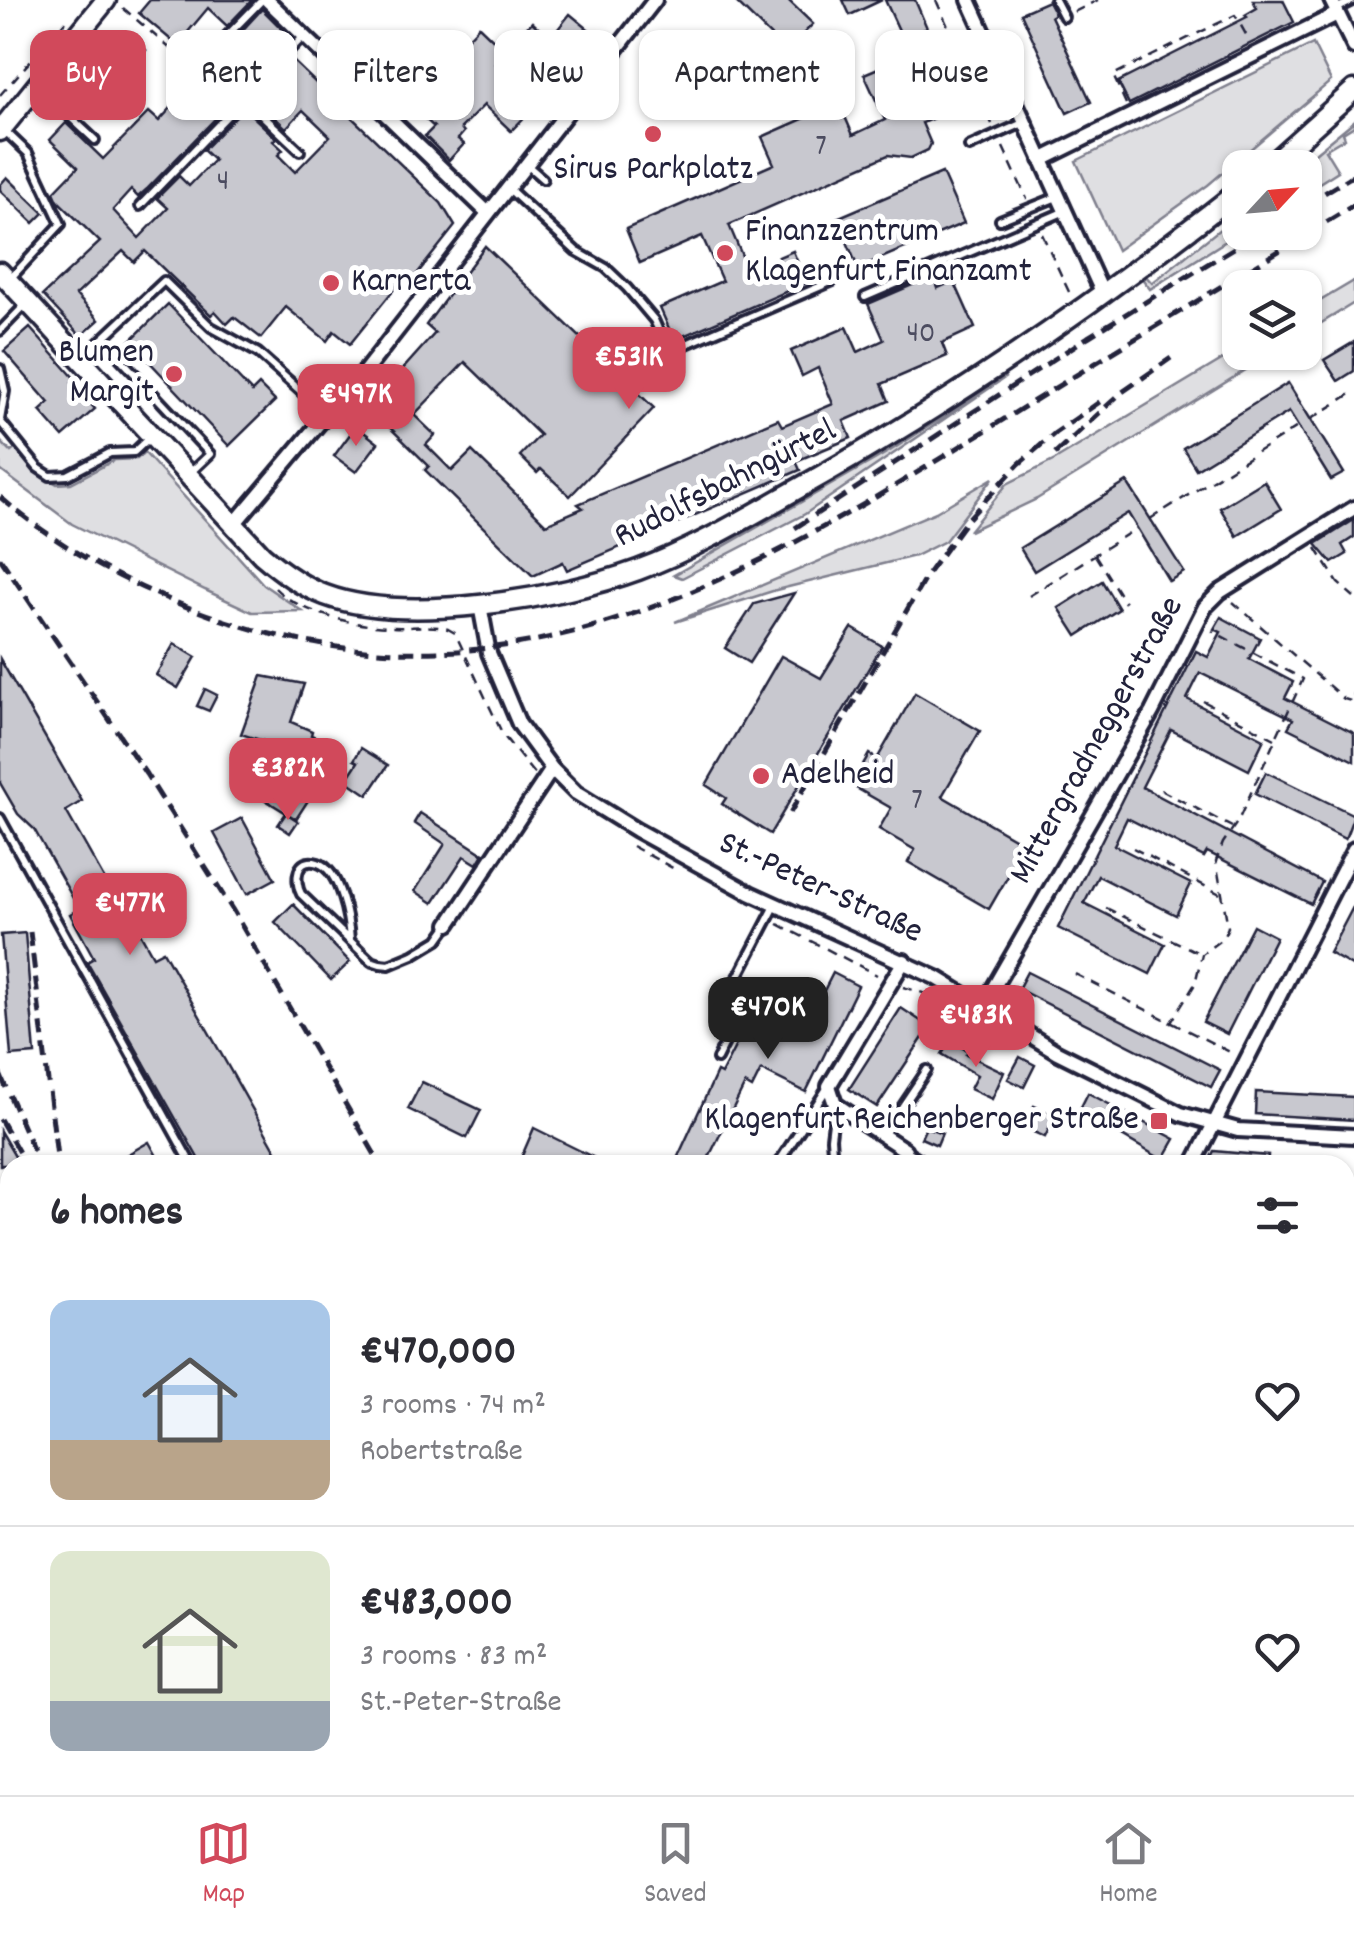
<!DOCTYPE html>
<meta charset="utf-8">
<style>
:root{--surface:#fff;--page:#f7f7f7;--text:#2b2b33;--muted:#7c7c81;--line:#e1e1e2;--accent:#d1495b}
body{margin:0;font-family:Dekko,sans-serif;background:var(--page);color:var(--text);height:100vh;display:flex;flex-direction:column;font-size:38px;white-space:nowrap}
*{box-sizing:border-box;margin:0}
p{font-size:32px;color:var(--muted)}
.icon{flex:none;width:55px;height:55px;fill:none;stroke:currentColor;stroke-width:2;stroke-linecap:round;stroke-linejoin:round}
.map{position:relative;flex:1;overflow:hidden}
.drawer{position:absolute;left:0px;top:1155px;width:1355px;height:640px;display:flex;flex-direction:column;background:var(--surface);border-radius:30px 30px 0 0;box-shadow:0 2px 8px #0004}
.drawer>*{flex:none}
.banner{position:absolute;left:30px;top:30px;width:1295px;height:90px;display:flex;gap:20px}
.needle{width:65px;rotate:64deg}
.fabs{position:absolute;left:1222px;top:150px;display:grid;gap:20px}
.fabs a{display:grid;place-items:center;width:100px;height:100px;border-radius:20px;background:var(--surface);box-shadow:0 2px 8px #0004;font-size:50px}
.price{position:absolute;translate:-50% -85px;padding:0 22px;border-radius:20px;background:var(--accent);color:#fff;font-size:32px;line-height:65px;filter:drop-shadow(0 2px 5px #0008)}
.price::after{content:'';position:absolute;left:50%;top:60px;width:30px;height:22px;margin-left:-15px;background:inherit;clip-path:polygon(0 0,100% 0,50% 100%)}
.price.active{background:#222;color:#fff}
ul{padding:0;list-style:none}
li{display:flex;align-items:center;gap:30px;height:250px;padding:0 50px}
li+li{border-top:2px solid var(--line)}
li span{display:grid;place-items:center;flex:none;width:280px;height:200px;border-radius:20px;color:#555}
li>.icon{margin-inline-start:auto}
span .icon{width:120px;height:120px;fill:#fffc;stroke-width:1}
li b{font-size:42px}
h2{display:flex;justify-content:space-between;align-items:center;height:120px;padding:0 50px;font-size:42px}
.pill{padding:0 35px;border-radius:20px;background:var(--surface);box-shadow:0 2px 8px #0004;font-size:35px;line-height:90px}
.pill.active{background:var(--accent);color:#fff}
.tabs{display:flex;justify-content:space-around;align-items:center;height:140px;border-top:2px solid var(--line);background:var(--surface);font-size:28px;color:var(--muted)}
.tabs a{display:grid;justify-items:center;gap:5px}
.tabs .active{color:var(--accent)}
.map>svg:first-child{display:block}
.green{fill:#dfdfe2;stroke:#80808e;stroke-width:2.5}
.building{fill:#c8c8cf;stroke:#22223b;stroke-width:2.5}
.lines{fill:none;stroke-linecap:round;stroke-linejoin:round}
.lane-casing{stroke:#22223b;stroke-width:14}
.street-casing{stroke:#22223b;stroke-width:20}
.secondary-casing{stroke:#22223b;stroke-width:25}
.path{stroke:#22223b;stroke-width:2.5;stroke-dasharray:10 8;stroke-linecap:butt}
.lane{stroke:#fff;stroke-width:6}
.street{stroke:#fff;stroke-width:12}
.secondary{stroke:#fff;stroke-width:18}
.rail{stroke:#22223b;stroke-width:5;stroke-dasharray:15 8;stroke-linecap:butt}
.poi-dot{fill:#d1495b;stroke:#fff;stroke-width:4}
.labels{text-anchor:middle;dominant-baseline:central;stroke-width:10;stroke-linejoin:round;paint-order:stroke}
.number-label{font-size:30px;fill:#4c4c60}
.poi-label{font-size:35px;fill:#22223b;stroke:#fff;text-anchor:start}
.street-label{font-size:35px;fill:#22223b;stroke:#fff}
</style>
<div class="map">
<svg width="1354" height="1795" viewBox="0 0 1354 1795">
<rect width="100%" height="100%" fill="#fff"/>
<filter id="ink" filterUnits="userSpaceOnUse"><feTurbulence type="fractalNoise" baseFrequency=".01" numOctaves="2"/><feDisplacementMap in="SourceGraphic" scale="20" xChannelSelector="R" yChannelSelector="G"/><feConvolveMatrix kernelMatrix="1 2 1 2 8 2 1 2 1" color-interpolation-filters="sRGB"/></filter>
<g filter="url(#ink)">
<g class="green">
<path d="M1313 44 1331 81 1208 185 1117 250 1076 161Z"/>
<path d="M1354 121V126L1343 133 1345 138 1325 150 1338 171 1305 192V168L1298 167Z"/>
<path d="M1240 213V232L1150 289 1141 277 1145 275 1152 283Z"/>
<path d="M1354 281V303L1305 333V310Z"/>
<path d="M1240 349V352L1273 353 1037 499 969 531 1007 484 1055 460Z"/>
<path d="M1006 377 805 514 682 578 674 575 890 451Z"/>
<path d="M0 441 11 452 16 448 38 473 57 484 71 483 115 460 137 459 144 452 264 585 302 611 252 612 205 590 72 524 0 470Z"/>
<path d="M993 478 945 541 915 556 776 590 675 622 936 512Z"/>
<path d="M1345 1303 1354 1307V1623L1345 1619Z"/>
<path d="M0 1616 10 1631V1774L0 1779Z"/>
</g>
<g class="building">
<path d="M150 0H252L227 26 208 8 177 45 139 13Z"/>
<path d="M734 0H788L813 24 804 33 813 42 804 51 795 42 786 51Z"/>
<path d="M843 0H882L850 15Z"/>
<path d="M885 0H915L927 28 903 39Z"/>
<path d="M1253 0H1283L1294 22 1129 104 1118 82 1247 17 1245 15 1257 8Z"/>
<path d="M1048 1 1055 14 1051 16 1091 102 1067 113 1021 13Z"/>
<path d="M262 9 284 31 232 84 236 97 147 189 138 197 131 190 113 210 139 238 168 208 157 198 179 176 189 186 214 160 203 150 244 108 276 138 273 141 283 150 278 155 295 172 330 136 303 110 286 128 254 98 291 59 441 203 455 226 413 279 407 273 350 344 334 331 327 341 286 307 261 338 234 317 227 324 215 311 211 315 145 251 134 262 123 251 76 295 99 320 81 336 43 295 100 242 58 201 54 192 78 167 50 140 66 123 103 159 149 112 159 121Z"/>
<path d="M570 14 593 33 553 83 536 69 548 55 523 31 532 22 550 39Z"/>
<path d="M479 26 506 52 495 64 537 104 511 131 484 105 461 128 464 132 458 139 464 144 449 160 425 136 434 127 407 102Z"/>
<path d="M128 34 146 50 90 114 72 99Z"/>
<path d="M895 61 902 77 918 70 938 116 922 123 931 144 928 150 911 158 888 155 729 225 748 270 793 251 806 283 674 340 660 308 722 281 702 236 640 263 626 229 774 164 762 137 839 103 853 135 885 120 864 74Z"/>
<path d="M942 173 964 223 858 268 837 218Z"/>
<path d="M7 177 44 213 34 223 0 190V185Z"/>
<path d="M485 246 654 408 570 496 541 469 537 473 520 456 540 435 465 362 414 415 435 435 426 445 452 471 472 451 546 524 583 508 578 504 778 419 782 426 833 404 818 368 802 376 791 351 847 327 858 352 884 340 868 304 933 276 938 288 954 281 975 328 942 343 947 356 882 384 889 401 844 421 851 438 796 461 800 470 567 570 563 562 533 576 425 470 429 466 369 407 435 333 426 325Z"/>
<path d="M168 304 252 392 259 385 275 401 229 446 130 341Z"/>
<path d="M30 328 76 380 72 383 95 409 63 437 40 411 49 403 4 351Z"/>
<path d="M1354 342V371L1338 381 1324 360Z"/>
<path d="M1288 383 1344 473 1331 480 1289 412 1196 469 1183 448Z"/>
<path d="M356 426 378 443 356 472 334 456Z"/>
<path d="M1264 481 1281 509 1237 536 1220 508Z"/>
<path d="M1127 482 1184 572 1169 581 1128 513 1034 571 1020 548Z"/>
<path d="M1354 520V537L1342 545 1347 554 1332 563 1316 544Z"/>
<path d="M1102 581 1119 609 1077 636 1059 608Z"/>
<path d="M794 593 749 663 725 648 754 604Z"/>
<path d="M1221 617 1260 638 1249 659 1293 682 1285 698 1354 733V761L1288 728 1293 719 1200 673 1187 699 1264 739 1249 770 1171 730 1142 787 1322 882 1311 904 1207 852 1204 857 1127 818 1114 845 1191 884 1176 915 1098 876 1084 903 1165 944 1150 974 1058 928 1196 651 1208 657 1221 632 1214 629Z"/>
<path d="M852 628 882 646 770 834 722 804 726 798 706 785 781 656 821 678Z"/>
<path d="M174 644 196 657 178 688 156 675Z"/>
<path d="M0 659 82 801 66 811 136 935 140 933 153 956 163 951 284 1165H202L103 990 87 962 94 958 70 914 79 909 34 829 18 814 0 783Z"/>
<path d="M262 676 304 684 291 722 312 731 311 735 327 742 318 763 282 747 241 734Z"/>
<path d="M205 689 217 695 209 711 197 706Z"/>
<path d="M915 693 980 731 942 796 1026 845 989 909 908 862 915 850 879 829 891 808 851 785 869 754 877 759Z"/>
<path d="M361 748 388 765 368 795 346 780 358 762 354 760Z"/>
<path d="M1266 772 1354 815 1345 839 1255 794Z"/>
<path d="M277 779 309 799 296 819 264 799Z"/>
<path d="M286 813 298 821 290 833 278 825Z"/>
<path d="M420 813 483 854 477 864 464 856 433 903 415 891 445 844 414 823Z"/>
<path d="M242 818 275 879 247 894 214 833Z"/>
<path d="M293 904 350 962 331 980 275 922Z"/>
<path d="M1354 905V967L1329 953Z"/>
<path d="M1253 925 1276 937 1227 1034 1203 1022Z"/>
<path d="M25 933 35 1054 11 1056 1 935Z"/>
<path d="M1027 972 1220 1070 1211 1087 1018 989Z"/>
<path d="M833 973 858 986 806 1092 761 1070 752 1088 745 1084 705 1165H683L676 1161 717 1072 721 1074 758 1002 806 1026Z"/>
<path d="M901 1008 930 1027 877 1107 849 1089Z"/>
<path d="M950 1041 968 1051 966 1054 1004 1072 992 1099 970 1089 977 1075 942 1054Z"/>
<path d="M1020 1057 1035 1065 1024 1087 1008 1079Z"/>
<path d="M422 1082 481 1110 467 1138 408 1109Z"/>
<path d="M1256 1092 1354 1097V1120L1255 1114Z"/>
<path d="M1088 1093 1175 1139 1163 1160 1079 1111Z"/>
<path d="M1034 1106 1055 1116 1045 1137 1029 1130 1030 1127 1025 1124Z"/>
<path d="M926 1127 942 1133 937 1145 921 1138Z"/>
<path d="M534 1128 609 1165H518Z"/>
<path d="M0 1131 20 1165H0Z"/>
<path d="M149 1142 162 1165H109Z"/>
<path d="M1214 1151 1268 1156 1267 1165H1207Z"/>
</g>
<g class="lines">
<defs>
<g id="lane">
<path d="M1055 0 1064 17"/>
<path d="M1336 9 1354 0"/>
<path d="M192 51 220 43 262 0"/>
<path d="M38 87 95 140"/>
<path d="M244 98 300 151"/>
<path d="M4 130 28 153 61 224 9 280"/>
<path d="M969 147 1023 123"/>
<path d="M527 165 543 179"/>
<path d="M509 189 576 251 606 268 627 288 654 320 667 349H675L833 281"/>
<path d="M140 206 303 37"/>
<path d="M1000 220 1057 197"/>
<path d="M865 297 1063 212"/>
<path d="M0 331 27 303"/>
<path d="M102 339 210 454 191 472"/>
<path d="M82 358 164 281 211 327 258 353 325 413"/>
<path d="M0 369 5 391 0 420"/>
<path d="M0 421 38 468 50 476 68 475 110 453 134 452 151 436"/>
<path d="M0 818 192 1165"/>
<path d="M350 941C349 920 340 870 318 863 296 856 294 881 301 894L371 961 380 964 389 965 413 955 438 940 448 926"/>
<path d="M717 1059 749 994 738 977 775 906"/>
<path d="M884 1134 927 1070"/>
<path d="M906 1150 930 1165"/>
<path d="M777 1165 828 1087"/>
<path d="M833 1165 831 1138 835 1106"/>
<path d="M0 1201 10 1219"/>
<path d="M0 1330 10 1324"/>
<path d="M254 1795 291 1785"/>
<path d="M962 1795 966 1785"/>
</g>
<g id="street">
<path d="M267 0 488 213"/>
<path d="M969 0 1103 294"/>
<path d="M1331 0 1354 47"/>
<path d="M1041 160 1337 14"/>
<path d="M235 523 326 415 341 402 655 0"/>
<path d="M480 605 489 653 519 724 552 769 576 793 636 830 750 893 937 978 1057 1052 1181 1114 1238 1130 1354 1136"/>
<path d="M449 924 552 769"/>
<path d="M904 961 829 1086 835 1104 905 1150"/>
<path d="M983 1006 1152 712 1205 607 1220 592 1354 508"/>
<path d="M1193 1165 1354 849"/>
<path d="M1345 1630 1354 1633"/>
<path d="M757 1785 762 1795"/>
</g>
<g id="secondary">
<path d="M0 131 106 0"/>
<path d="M1267 168 1354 90"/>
<path d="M0 272 262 555C282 572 301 586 325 595 405 625 559 599 638 570 695 549 748 517 801 487 955 401 1102 299 1240 190"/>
<path d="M0 1290 10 1308"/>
<path d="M403 1785 413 1795"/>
</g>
</defs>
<use href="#lane" class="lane-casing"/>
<use href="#street" class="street-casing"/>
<use href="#secondary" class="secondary-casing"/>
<g class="path">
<path d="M936 0 993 126"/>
<path d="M123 8 202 76"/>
<path d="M1074 12 1098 0"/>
<path d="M0 95 66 21"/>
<path d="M1126 104 1113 75 1235 15 1249 40"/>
<path d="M1003 147 1027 199"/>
<path d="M1042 234 1070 294"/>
<path d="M1311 419 1354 392"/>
<path d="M1150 519 1299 426"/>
<path d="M1316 548 1338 583 1354 597"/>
<path d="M1095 555 1125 603"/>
<path d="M275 588C299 613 359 627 393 627 411 628 430 624 448 629L455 633 503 735 534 774"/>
<path d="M1029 596 1137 528"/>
<path d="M1233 602 1344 699 1354 702"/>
<path d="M1354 686V697"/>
<path d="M1203 701 1275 739"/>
<path d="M1161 790 1232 827"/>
<path d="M632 846 678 871"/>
<path d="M1133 848 1220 894"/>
<path d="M1106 908 1201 954"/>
<path d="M778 924 877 975"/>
<path d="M1075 974 1232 1053"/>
<path d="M903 987 943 999"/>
<path d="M1170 1024 1195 984 1202 954 1223 938 1228 927 1216 861 1223 843 1238 821 1303 679 1212 631"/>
</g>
<use href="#lane" class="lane"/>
<use href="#street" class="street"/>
<use href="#secondary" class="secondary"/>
<g class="rail">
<path d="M1305 205 1354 175"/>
<path d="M1055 454 1121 393 1171 358"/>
<path d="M0 497C63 551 139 591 217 618 519 722 758 571 1006 418 1122 347 1238 276 1354 205"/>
<path d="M795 528 1088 337 1260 232"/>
<path d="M0 558 146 774 232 909 381 1165"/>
<path d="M790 813 927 575 966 521 1019 464 1055 433 1101 401"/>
<path d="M30 932 58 1165"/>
<path d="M0 1074 40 1165"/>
<path d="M0 1119 26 1165"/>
<path d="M0 1256 10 1270"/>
<path d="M628 1785 637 1795"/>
<path d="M693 1785 698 1795"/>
</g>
</g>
</g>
<g class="poi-dot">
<circle cx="653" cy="134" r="10"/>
<circle cx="725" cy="253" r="10"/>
<circle cx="331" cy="283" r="10"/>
<circle cx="174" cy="374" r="10"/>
<circle cx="761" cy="776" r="10"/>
<rect x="1149" y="1111" width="20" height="20" rx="5"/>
</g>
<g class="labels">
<g class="number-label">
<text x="821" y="148">7</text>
<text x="223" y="183">4</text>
<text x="921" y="335">40</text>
<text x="917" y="802">7</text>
</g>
<g class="poi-label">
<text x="653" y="171" text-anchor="middle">Sirus Parkplatz</text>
<text x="745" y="233">Finanzzentrum<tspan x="745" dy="40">Klagenfurt Finanzamt</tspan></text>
<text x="351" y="283">Karnerta</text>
<text x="154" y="354" text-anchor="end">Blumen<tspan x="154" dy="40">Margit</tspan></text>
<text x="781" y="776">Adelheid</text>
<text x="1139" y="1121" text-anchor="end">Klagenfurt Reichenberger Straße</text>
</g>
<g class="street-label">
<text transform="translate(726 485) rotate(-27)">Rudolfsbahngürtel</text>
<text transform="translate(1098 741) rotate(-61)">Mittergradneggerstraße</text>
<text transform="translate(820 889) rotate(25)">St.-Peter-Straße</text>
</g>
</g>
</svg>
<div class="fabs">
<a><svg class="needle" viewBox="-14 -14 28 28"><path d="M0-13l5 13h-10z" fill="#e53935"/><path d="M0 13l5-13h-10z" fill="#7c7c81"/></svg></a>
<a><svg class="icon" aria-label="layers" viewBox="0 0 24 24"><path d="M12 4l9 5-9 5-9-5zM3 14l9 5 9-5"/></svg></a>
</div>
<b class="price" style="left:629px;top:412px">€531K</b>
<b class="price" style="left:356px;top:449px">€497K</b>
<b class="price" style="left:288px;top:823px">€382K</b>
<b class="price" style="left:130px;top:958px">€477K</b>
<b class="price active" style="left:768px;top:1062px">€470K</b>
<b class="price" style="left:976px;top:1070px">€483K</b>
<div class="banner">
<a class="pill active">Buy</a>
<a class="pill">Rent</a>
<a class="pill">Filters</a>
<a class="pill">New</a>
<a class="pill">Apartment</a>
<a class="pill">House</a>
</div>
<section class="drawer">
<h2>6 homes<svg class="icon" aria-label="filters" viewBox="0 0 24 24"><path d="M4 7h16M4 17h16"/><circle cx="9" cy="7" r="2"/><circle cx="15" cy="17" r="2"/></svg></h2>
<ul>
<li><span style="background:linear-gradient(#a9c7e8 70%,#b9a48a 0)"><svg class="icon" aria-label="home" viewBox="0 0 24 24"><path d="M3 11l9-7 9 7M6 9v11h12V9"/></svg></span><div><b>€470,000</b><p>3 rooms · 74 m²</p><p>Robertstraße</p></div><svg class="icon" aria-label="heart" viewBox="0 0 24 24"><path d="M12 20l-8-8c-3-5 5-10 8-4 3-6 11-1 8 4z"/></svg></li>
<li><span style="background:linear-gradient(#dfe7d0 75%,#9aa5b1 0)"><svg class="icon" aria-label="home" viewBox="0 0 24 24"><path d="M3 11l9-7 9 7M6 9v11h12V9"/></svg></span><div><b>€483,000</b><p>3 rooms · 83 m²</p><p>St.-Peter-Straße</p></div><svg class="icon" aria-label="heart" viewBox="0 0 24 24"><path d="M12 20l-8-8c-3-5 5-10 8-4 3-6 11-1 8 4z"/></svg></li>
</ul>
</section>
</div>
<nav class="tabs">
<a class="active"><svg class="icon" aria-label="map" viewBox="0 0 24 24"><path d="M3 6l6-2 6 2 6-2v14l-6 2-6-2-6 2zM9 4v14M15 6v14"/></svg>Map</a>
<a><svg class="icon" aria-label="saved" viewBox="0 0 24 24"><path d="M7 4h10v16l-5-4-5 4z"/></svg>Saved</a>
<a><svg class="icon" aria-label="home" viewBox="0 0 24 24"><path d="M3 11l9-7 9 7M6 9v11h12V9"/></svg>Home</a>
</nav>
